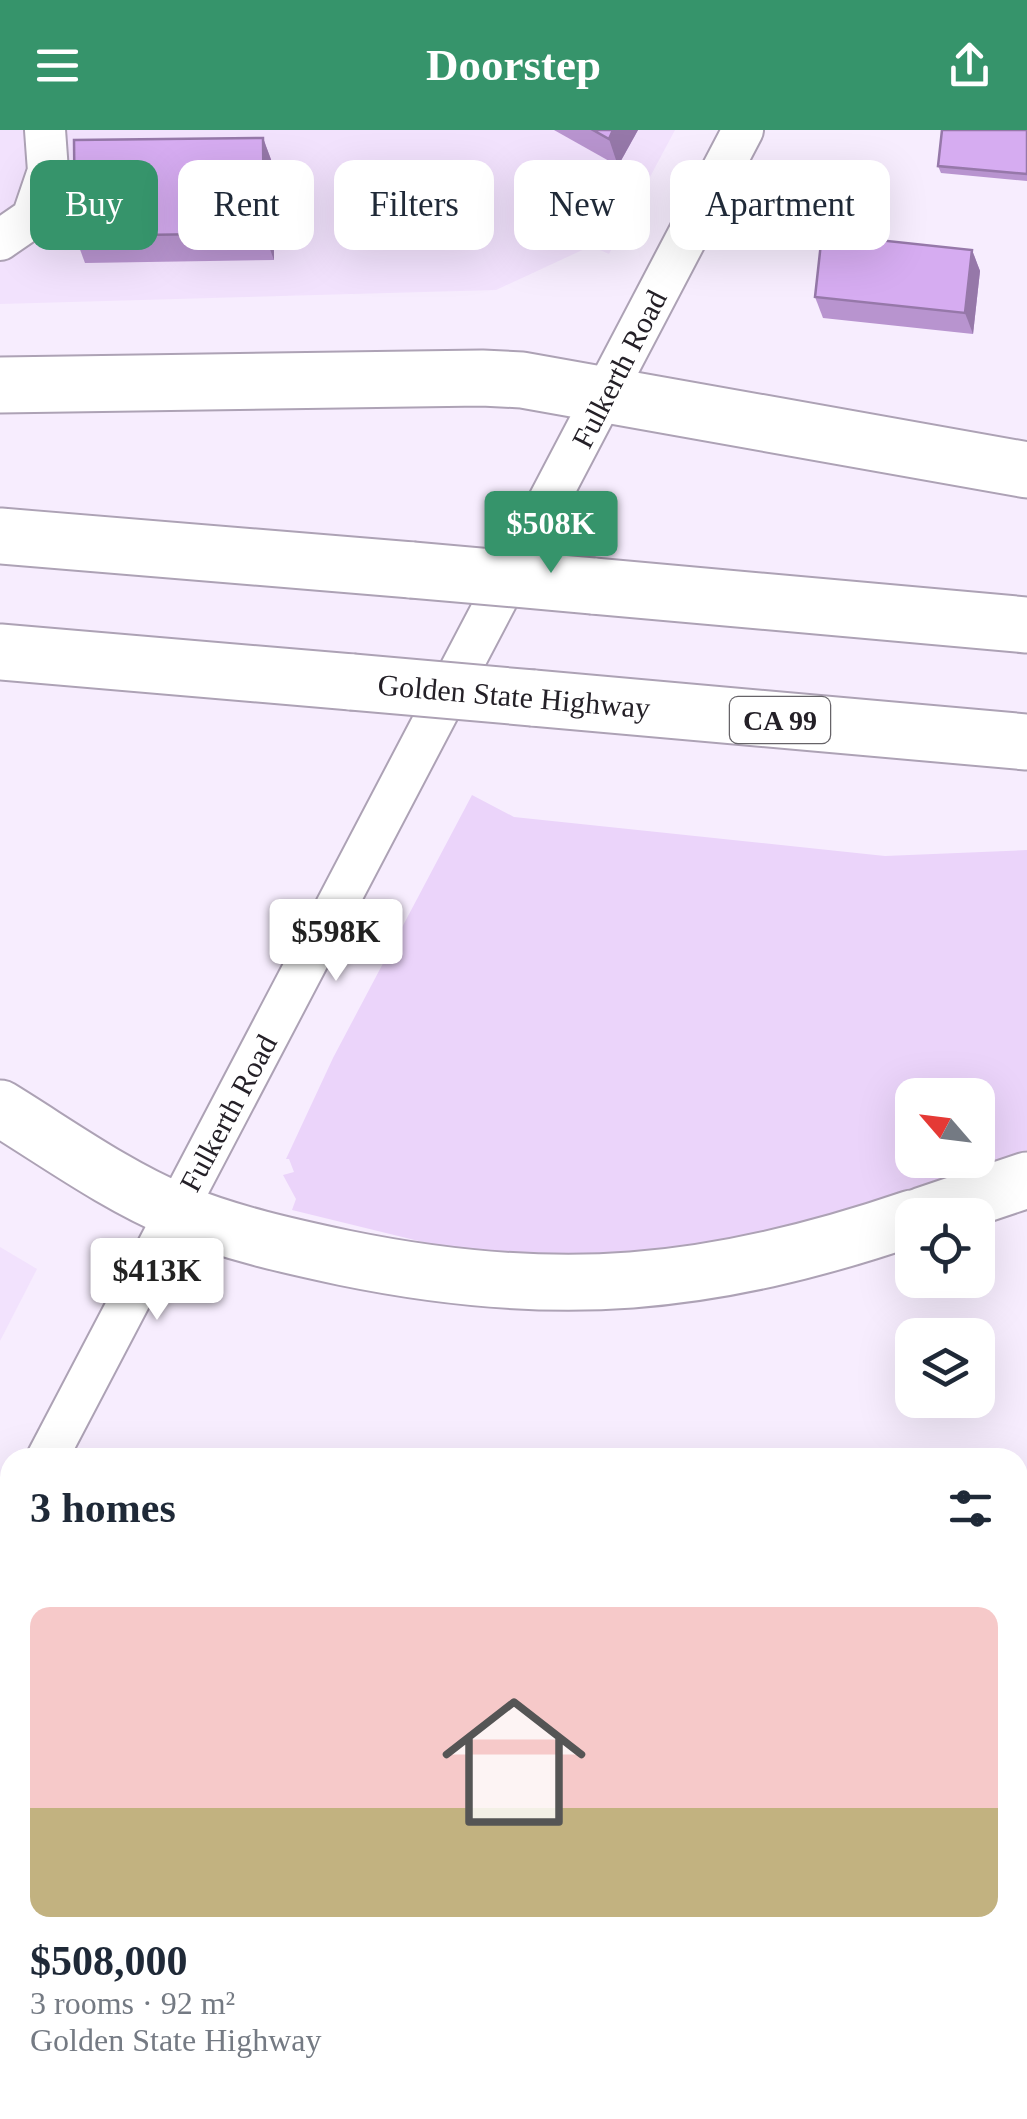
<!DOCTYPE html>
<meta charset="utf-8">
<style>
:root{--surface:#fff;--page:#f6f6f7;--text:#1f2937;--muted:#747a83;--line:#e0e1e3;--accent:#36946b}
body{margin:0;font-family:"Times New Roman",serif;background:var(--page);color:var(--text);height:100vh;display:flex;flex-direction:column;font-size:38px;white-space:nowrap}
*{box-sizing:border-box;margin:0}
p{font-size:32px;color:var(--muted)}
.icon{flex:none;width:55px;height:55px;fill:none;stroke:currentColor;stroke-width:2;stroke-linecap:round;stroke-linejoin:round}
.map{position:relative;flex:1;overflow:hidden}
.sheet{position:absolute;left:0px;top:1318px;width:1028px;height:672px;display:flex;flex-direction:column;background:var(--surface);border-radius:30px 30px 0 0;box-shadow:0 10px 40px #0002}
.sheet>*{flex:none}
.top-card{position:absolute;left:30px;top:30px;width:968px;height:90px;display:flex;gap:20px}
.needle{width:65px;rotate:298deg}
.buttons{position:absolute;left:895px;top:948px;display:grid;gap:20px}
.buttons a{display:grid;place-items:center;width:100px;height:100px;border-radius:20px;background:var(--surface);box-shadow:0 10px 40px #0002;font-size:50px}
.price{position:absolute;translate:-50% -85px;padding:0 22px;border-radius:10px;background:#fff;color:#222;font-size:32px;line-height:65px;filter:drop-shadow(0 2px 5px #0008)}
.price::after{content:'';position:absolute;left:50%;top:60px;width:30px;height:22px;margin-left:-15px;background:inherit;clip-path:polygon(0 0,100% 0,50% 100%)}
.price.on{background:var(--accent);color:#fff}
ul{padding:0;list-style:none}
li{display:grid;align-content:center;gap:20px;height:530px;padding:0 30px}
li+li{border-top:2px solid var(--line)}
li span{display:grid;place-items:center;height:310px;border-radius:20px;color:#555}
li>.icon{margin-inline-start:auto}
span .icon{width:180px;height:180px;fill:#fffc;stroke-width:1}
li b{font-size:42px}
h2{display:flex;justify-content:space-between;align-items:center;height:120px;padding:0 30px;font-size:42px}
.chip{padding:0 35px;border-radius:20px;background:var(--surface);box-shadow:0 10px 40px #0002;font-size:35px;line-height:90px}
.chip.on{background:var(--accent);color:#fff}
header{display:flex;justify-content:space-between;align-items:center;height:130px;padding:0 30px;background:var(--accent);color:#fff;font-size:45px;font-weight:700}
.map>svg:first-child{display:block}
.built{fill:#f2e2fd}
.green{fill:#ebd4fa;fill-rule:evenodd}
.lines{fill:none;stroke-linecap:round;stroke-linejoin:round}
.minor-casing{stroke:#ada2b5;stroke-width:44}
.highway-casing{stroke:#ada2b5;stroke-width:59}
.minor{stroke:#fff;stroke-width:40}
.highway{stroke:#fff;stroke-width:55}
.highway-bridge-casing{stroke:#ada2b5;stroke-width:59;stroke-linecap:butt}
.highway-bridge{stroke:#fff;stroke-width:55}
.wall{fill:#b894cf}
.shaded-wall{fill:#9678a9}
.building{fill:#d6acf1;stroke:#9678a9;stroke-width:2.5}
.labels{text-anchor:middle;dominant-baseline:central;stroke-width:8;stroke-linejoin:round;paint-order:stroke}
.shield{fill:#fff;stroke:#666368;stroke-width:2.5}
.shield-label{font-size:28px;font-weight:bold;fill:#242027}
.street-label{font-size:30px;fill:#242027;stroke:#fff}
</style>
<header><svg class="icon" aria-label="menu" viewBox="0 0 24 24"><path d="M4 6h16M4 12h16M4 18h16"/></svg>Doorstep<svg class="icon" aria-label="share" viewBox="0 0 24 24"><path d="M12 15V3M7 8l5-5 5 5M5 13v7h14v-7"/></svg></header>
<div class="map">
<svg width="1027" height="1989" viewBox="0 0 1027 1989">
<rect width="100%" height="100%" fill="#f7edfe"/>
<g class="built">
<path d="M0 0H675L609 124 591 116 496 160 0 174Z"/>
<path d="M0 1117 37 1139 0 1211Z"/>
<path d="M10 1583V1834H0V1603Z"/>
<path d="M0 1926H10V1980H395L390 1989H0Z"/>
</g>
<path class="green" d="M472 665 514 687 885 726 1027 720V1020L806 1093 689 1119 569 1131 435 1115 292 1080 296 1069 283 1045 294 1042 289 1029H286L333 928ZM912 965H978V1030H912Z"/>
<g class="lines">
<defs>
<g id="minor">
<path d="M0 110 32 88 48 41 45 0"/>
<path d="M47 1328 743 0"/>
<path d="M0 1418 10 1399"/>
<path d="M1018 1692 1027 1690"/>
<path d="M0 1883 10 1884"/>
<path d="M529 1980 547 1989"/>
<path d="M346 1989 350 1980"/>
<path d="M694 1989 698 1980"/>
</g>
<g id="highway">
<path d="M0 255 482 248 522 250 1027 340"/>
<path d="M0 406 412 440"/>
<path d="M593 456 1027 495"/>
<path d="M0 522 352 552"/>
<path d="M533 568 1027 612"/>
<path d="M0 978C57 1013 115 1055 177 1081 230 1103 289 1116 345 1128 555 1171 710 1157 912 1088"/>
<path d="M923 1085 1027 1050"/>
</g>
</defs>
<use href="#minor" class="minor-casing"/>
<use href="#highway" class="highway-casing"/>
<use href="#minor" class="minor"/>
<use href="#highway" class="highway"/>
<defs>
<g id="highway-bridge">
<path d="M412 440 593 456"/>
<path d="M352 552 533 568"/>
</g>
</defs>
<use href="#highway-bridge" class="highway-bridge-casing"/>
<use href="#highway-bridge" class="highway-bridge"/>
</g>
<g class="wall">
<path d="M554 0H638L618 36Z"/>
<path d="M1027 0V51L941 43 938 36Z"/>
<path d="M263 8 273 35 274 130 85 133 75 106Z"/>
<path d="M972 120 980 141 973 204 823 188 815 167Z"/>
</g>
<g class="shaded-wall">
<path d="M613 0H638L618 36 609 9Z"/>
<path d="M263 8 273 35 274 130 264 103Z"/>
<path d="M972 120 980 141 973 204 965 183Z"/>
</g>
<g class="building">
<path d="M593 0H613L609 9Z"/>
<path d="M942 0H1027V44L938 36Z"/>
<path d="M263 8 264 103 75 106 74 10Z"/>
<path d="M822 104 972 120 965 183 815 167Z"/>
<path d="M1023 1947 1027 1948V1989H1002L1006 1980H1018V1958Z"/>
</g>
<g class="labels">
<rect class="shield" x="730" y="567" width="100" height="46" rx="8"/>
<g class="shield-label">
<text x="780" y="590">CA 99</text>
</g>
<g class="street-label">
<text transform="translate(619 239) rotate(-63)">Fulkerth Road</text>
<text transform="translate(514 566) rotate(5)">Golden State Highway</text>
<text transform="translate(228 983) rotate(-62)">Fulkerth Road</text>
</g>
</g>
</svg>
<div class="buttons">
<a><svg class="needle" viewBox="-14 -14 28 28"><path d="M0-13l5 13h-10z" fill="#e53935"/><path d="M0 13l5-13h-10z" fill="#747a83"/></svg></a>
<a><svg class="icon" aria-label="locate" viewBox="0 0 24 24"><circle cx="12" cy="12" r="6"/><path d="M12 2v4M12 18v4M2 12h4M18 12h4"/></svg></a>
<a><svg class="icon" aria-label="layers" viewBox="0 0 24 24"><path d="M12 4l9 5-9 5-9-5zM3 14l9 5 9-5"/></svg></a>
</div>
<b class="price on" style="left:551px;top:446px">$508K</b>
<b class="price" style="left:336px;top:854px">$598K</b>
<b class="price" style="left:157px;top:1193px">$413K</b>
<div class="top-card">
<a class="chip on">Buy</a>
<a class="chip">Rent</a>
<a class="chip">Filters</a>
<a class="chip">New</a>
<a class="chip">Apartment</a>
</div>
<section class="sheet">
<h2>3 homes<svg class="icon" aria-label="filters" viewBox="0 0 24 24"><path d="M4 7h16M4 17h16"/><circle cx="9" cy="7" r="2"/><circle cx="15" cy="17" r="2"/></svg></h2>
<ul>
<li><span style="background:linear-gradient(#f6c9c9 65%,#c2b280 0)"><svg class="icon" aria-label="home" viewBox="0 0 24 24"><path d="M3 11l9-7 9 7M6 9v11h12V9"/></svg></span><div><b>$508,000</b><p>3 rooms · 92 m²</p><p>Golden State Highway</p></div></li>
</ul>
</section>
</div>
